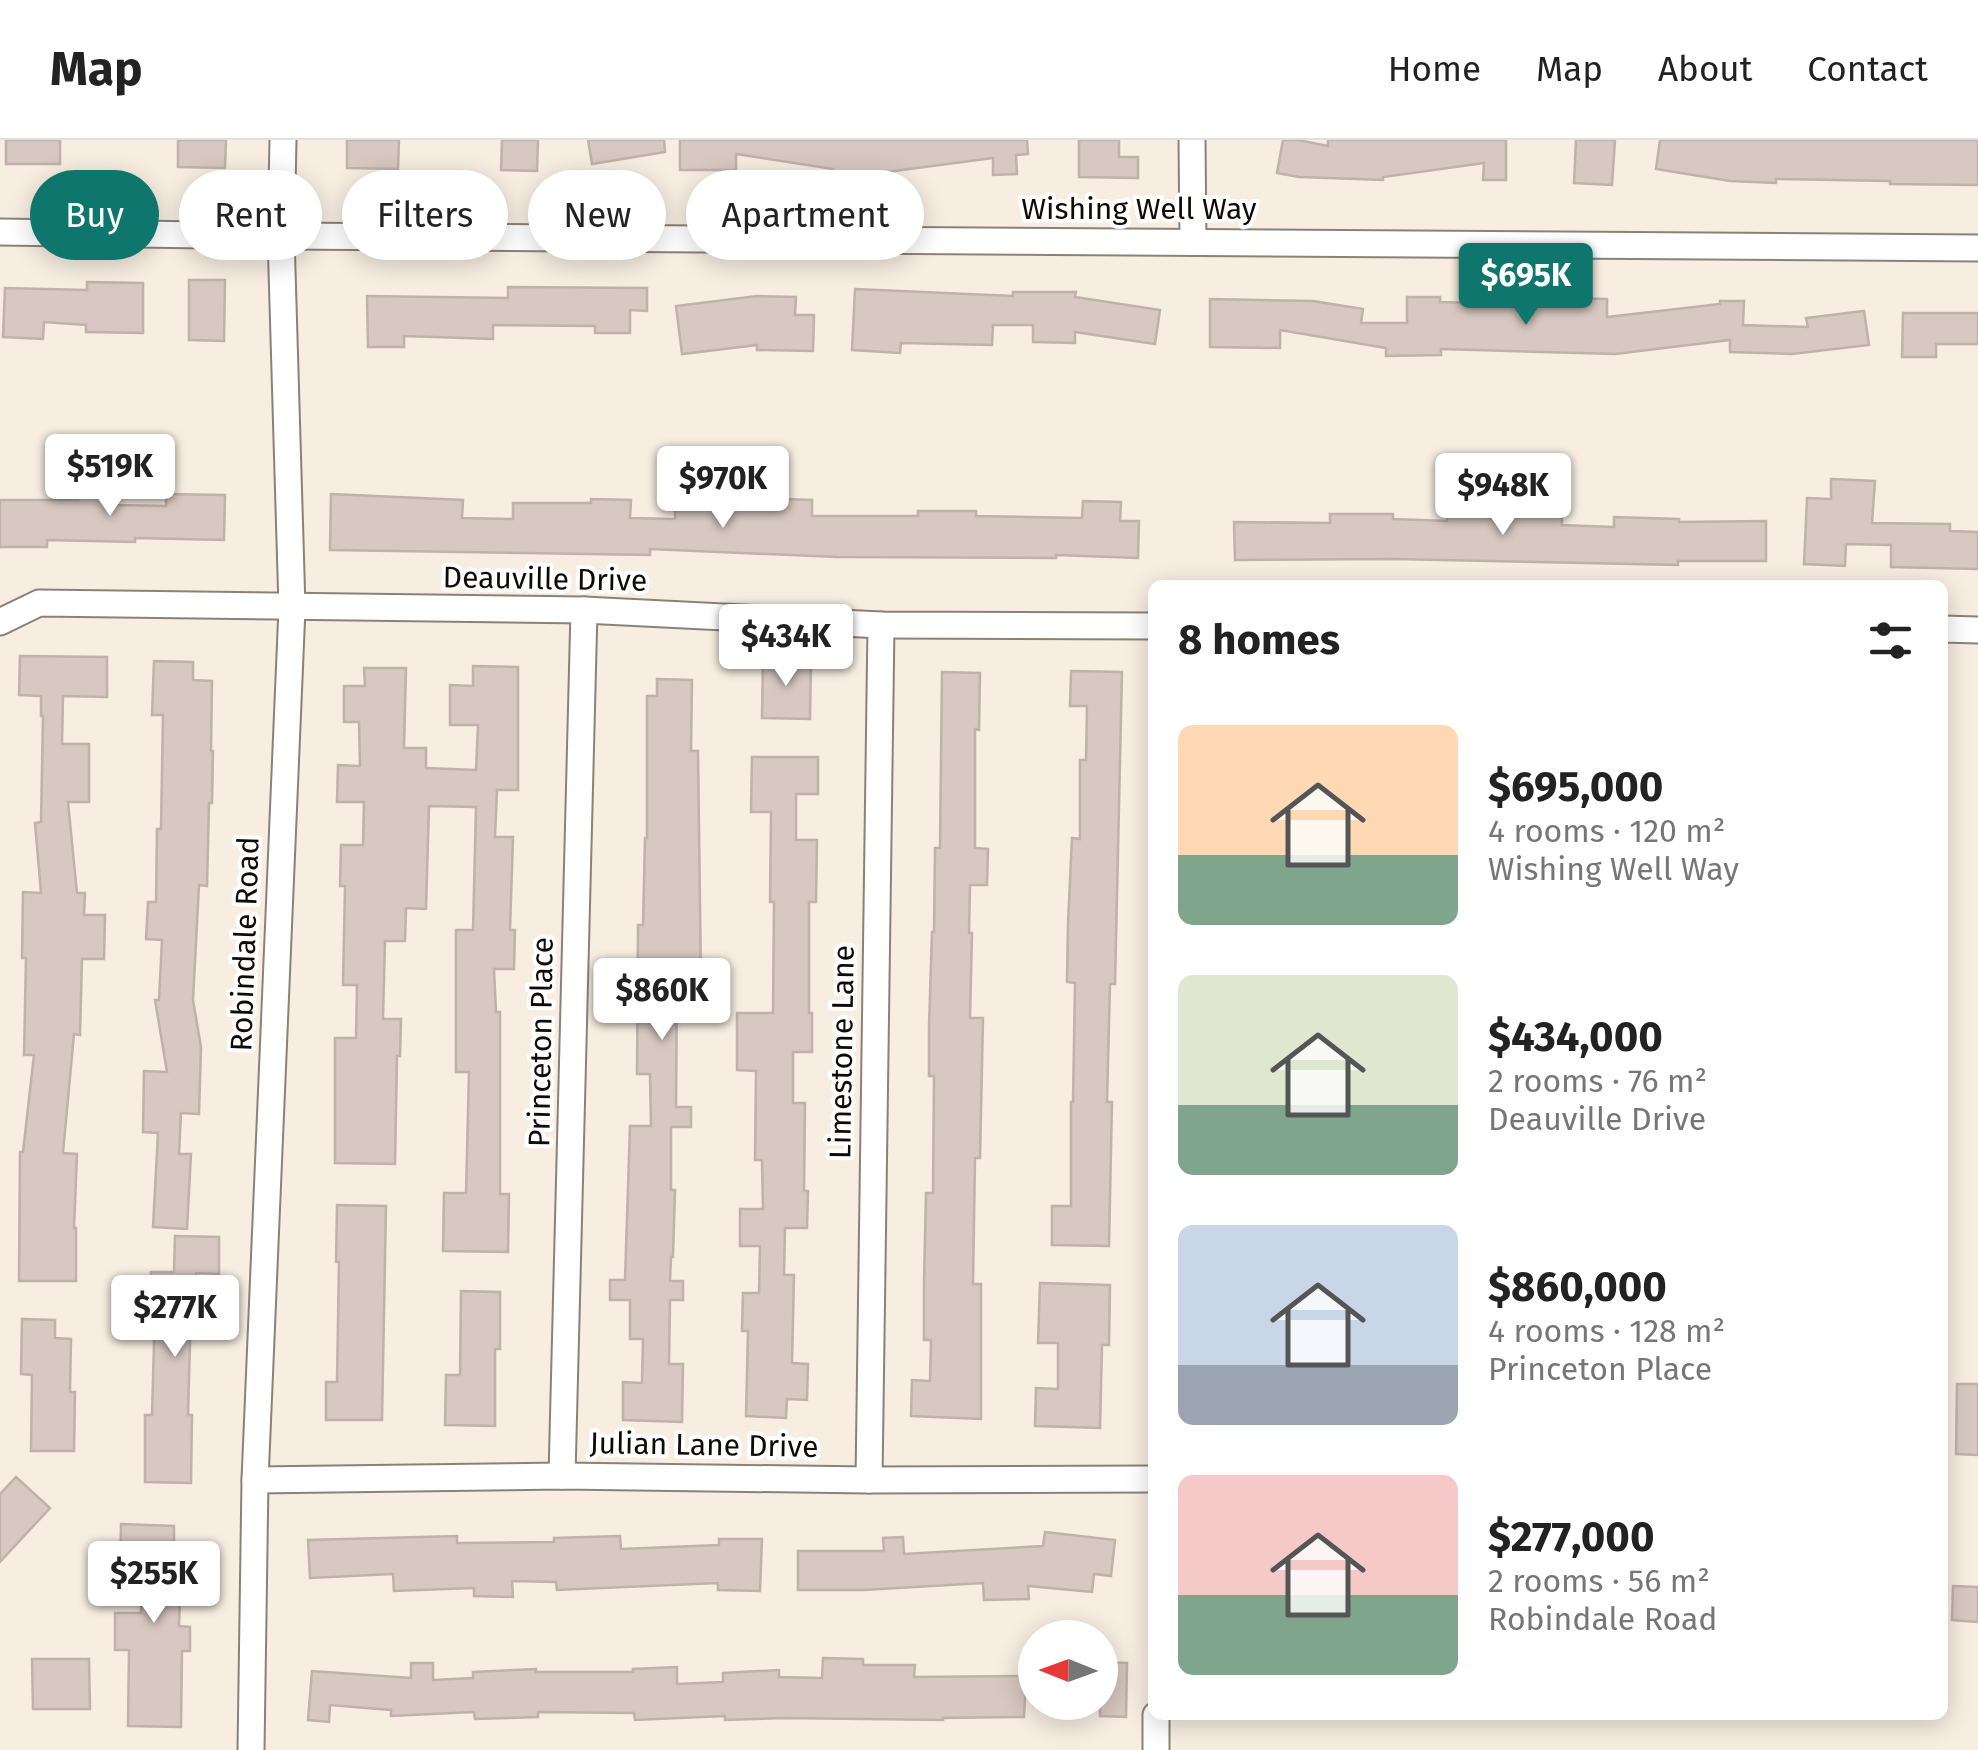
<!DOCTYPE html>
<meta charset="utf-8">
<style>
:root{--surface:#fff;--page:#f2f2f2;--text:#222;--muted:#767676;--line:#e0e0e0;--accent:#0f766e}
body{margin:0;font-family:"Fira Sans",sans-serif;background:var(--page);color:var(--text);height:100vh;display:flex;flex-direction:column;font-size:38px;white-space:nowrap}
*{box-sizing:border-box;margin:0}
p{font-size:32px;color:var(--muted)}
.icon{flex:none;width:55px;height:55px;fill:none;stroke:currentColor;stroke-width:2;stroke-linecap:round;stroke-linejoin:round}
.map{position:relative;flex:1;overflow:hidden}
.side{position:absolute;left:1148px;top:440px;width:800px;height:1140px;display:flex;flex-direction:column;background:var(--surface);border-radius:15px;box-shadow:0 5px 25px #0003}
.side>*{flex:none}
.guide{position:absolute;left:30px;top:30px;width:950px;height:90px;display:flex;gap:20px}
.needle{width:65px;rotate:271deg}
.buttons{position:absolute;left:1018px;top:1480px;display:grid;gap:20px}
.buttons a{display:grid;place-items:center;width:100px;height:100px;border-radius:50%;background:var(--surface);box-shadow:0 5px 25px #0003;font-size:50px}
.price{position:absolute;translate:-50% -85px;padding:0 22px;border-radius:10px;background:#fff;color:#222;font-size:32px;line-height:65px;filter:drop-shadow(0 2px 5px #0008)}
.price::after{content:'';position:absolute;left:50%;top:60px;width:30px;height:22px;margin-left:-15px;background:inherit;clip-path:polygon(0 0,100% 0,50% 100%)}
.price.on{background:var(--accent);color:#fff}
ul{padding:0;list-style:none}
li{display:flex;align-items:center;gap:30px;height:250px;padding:0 30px}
li span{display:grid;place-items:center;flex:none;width:280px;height:200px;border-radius:15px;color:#555}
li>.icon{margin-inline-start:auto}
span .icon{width:120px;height:120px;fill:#fffc;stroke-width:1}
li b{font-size:42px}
h2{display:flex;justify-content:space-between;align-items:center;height:120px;padding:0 30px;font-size:42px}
.chip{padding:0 35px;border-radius:45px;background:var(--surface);box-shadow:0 5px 25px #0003;font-size:35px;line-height:90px}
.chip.on{background:var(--accent);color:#fff}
header{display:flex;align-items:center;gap:60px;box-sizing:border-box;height:140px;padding:0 50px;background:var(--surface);border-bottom:2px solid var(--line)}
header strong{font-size:48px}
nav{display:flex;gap:55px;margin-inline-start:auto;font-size:35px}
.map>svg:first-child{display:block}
.building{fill:#d7c8c1;stroke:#c0b1ab;stroke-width:2.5}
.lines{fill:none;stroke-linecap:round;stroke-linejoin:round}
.minor-casing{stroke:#8b8277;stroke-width:29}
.minor{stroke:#fff;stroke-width:25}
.labels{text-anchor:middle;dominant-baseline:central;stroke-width:8;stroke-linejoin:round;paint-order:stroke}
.street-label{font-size:30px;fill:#0e0b07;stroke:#fff}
</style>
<header>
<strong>Map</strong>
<nav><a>Home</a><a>Map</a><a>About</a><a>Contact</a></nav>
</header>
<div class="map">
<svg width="1978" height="1610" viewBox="0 0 1978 1610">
<rect width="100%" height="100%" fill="#f7ede1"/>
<g class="building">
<rect x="6" y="0" width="54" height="24"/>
<path d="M178 0H226L225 28 178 27Z"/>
<path d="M347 0H399L398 29 347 28Z"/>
<path d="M502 0H538L537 31 501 30Z"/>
<path d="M588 0H664L665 12 592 24Z"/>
<path d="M680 0H1027L1028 14 1016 15 1017 34 993 35V18L887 32 833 33V29L736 14V30H680Z"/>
<path d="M1079 0H1119V17H1138V38L1079 37Z"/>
<path d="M1283 0H1298L1328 6V0H1506V40H1483L1484 23 1383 37V40L1299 37 1277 33Z"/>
<path d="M1576 0H1615L1612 45 1574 43Z"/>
<path d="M1660 0H1978V45L1890 44V41L1776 39V43L1730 41 1656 29Z"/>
<path d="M189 140H225L224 201 189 200Z"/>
<path d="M87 142 143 143V193L86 192V185L44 182 43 199 3 197 5 148 87 150Z"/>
<path d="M508 147 647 148V171L630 170V193H595V186L493 185V199L404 196V207H368L367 156 508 158Z"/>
<path d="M855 149 1013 156V152H1076L1075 157 1160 170 1155 204 1075 192V203L1033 202V185H993L992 205 901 203 900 213 852 210Z"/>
<path d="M757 156 796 157 795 175H814L813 211 757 210V205L682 214 676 166Z"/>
<path d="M1407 157H1440V162L1552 165V158L1607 159V177L1720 164V161H1744L1743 185 1808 187 1806 178 1864 171 1869 205 1792 214 1730 212V200L1615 214 1441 209V215L1386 216V208L1280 190V208L1210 207V159L1313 161 1363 169 1361 183H1407Z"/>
<path d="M1903 173H1978V204H1936V217H1902Z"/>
<path d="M1831 339 1875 341 1872 383 1950 384V391L1978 392V429L1891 427V405L1846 404 1845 426 1804 424 1807 358 1831 359Z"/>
<path d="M78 347H116V365L166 366V354L225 355 224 400 135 398V402L47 400V407H0V360H78Z"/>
<path d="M331 354 463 360 462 378 513 379V363H591V359L631 360 630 378 675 379V367L757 368 758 358 812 360V376H918V371H976V376L1082 378 1083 361 1121 362 1120 381H1139L1138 418 1056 415V418L837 417 650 409V415L330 410Z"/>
<path d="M1447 360 1562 366V385L1614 387V377L1679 379V382L1766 381V421H1678V425L1393 419 1235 420 1234 382 1330 383V374H1393V379L1447 381Z"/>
<path d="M20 516 107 517V557L63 556 62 604H89V662H68L77 753H85L84 775H105L104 819H82L80 895 74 894 63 1013 77 1014 74 1088H76V1141H19L20 1012H23L34 915H24L26 818H22L23 752 41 753 35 683 41 682 43 576H41V556L19 555Z"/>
<path d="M763 519 811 520 810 579 762 578Z"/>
<path d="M154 521 193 522V540L212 541 211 611H213L212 663H209L207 746 199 745 193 860 201 907 199 974 181 973 179 1014H191L187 1089 153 1087 158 993 143 992 144 931 167 932 155 860H159L162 800 146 799 148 762H156L157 689H161L163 575H152Z"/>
<path d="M473 526 518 527V650H497L495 697H513L510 790H515L514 829H494L496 872H500V1054H509L508 1112 443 1111 444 1053H466L469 932H456V790H473L476 667 429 666 426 769 406 768 405 801H385L383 879H401L400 916H397L395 1024 335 1023V898H356L357 845H343L345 746H340L341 705H363L364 662H337L338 625 360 626 359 582H344V546H365L364 528H406L404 608H426V628L476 630 478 585H450V545L473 546Z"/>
<path d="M1071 531 1122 532 1115 844H1110L1107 962H1112L1109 1106 1052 1105V1066H1071V962H1073L1075 843 1067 842 1068 783 1072 698 1080 699V620H1086L1087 566H1070Z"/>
<path d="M942 532 980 533 979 590 975 589V708L988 709 987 745H970L969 793H972L970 878H983L980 1018H975L973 1144H981V1279L911 1276 912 1240 930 1241 931 1200H924V1143L926 1053H933L934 936H929V887L932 792H934L935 708H940Z"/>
<path d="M657 539 692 540 691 611H698L701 842H677L676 967H691V987H671V1050H675L673 1117H671L670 1141H683V1160H670L669 1224H683L682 1282 623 1280V1242L642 1243 643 1199H630V1160H610V1140H625L630 986H651L650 934H637L638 785H643L645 698H647V556H657Z"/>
<path d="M752 617H818V654H796V700H817L816 762H809V873H812V912H793V963H805L804 1051H808L807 1088H785L784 1135H794L792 1223 808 1224 807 1260 787 1259 786 1278 746 1276 748 1191H742L743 1153H759L760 1106H740V1069H763L762 1020H755L756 931 737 930V873H773L774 762H770L771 672H751Z"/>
<path d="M337 1065 386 1066 382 1280H326V1242H337L339 1122H336Z"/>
<path d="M175 1096 219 1097V1134L196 1133V1168H191L188 1275H192L191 1343 145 1342V1275H152L155 1168H151V1132H174Z"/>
<path d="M1040 1143 1110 1145 1109 1205H1102L1100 1288 1035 1286 1036 1248 1058 1249V1203H1038Z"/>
<path d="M461 1151 500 1152V1209H495V1286L445 1285 446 1235H460Z"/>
<path d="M22 1179 55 1180V1198L71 1199 70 1252H75L74 1311H31L32 1235 21 1234Z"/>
<path d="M1957 1244H1978V1315L1956 1314Z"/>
<path d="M16 1337 50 1368 0 1422V1354Z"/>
<path d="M121 1384 174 1386V1408H191L190 1430H181L179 1486 190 1487V1511H182L181 1587 128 1586 129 1510H115V1473H141L142 1429 120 1428Z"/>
<path d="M1045 1392 1115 1400 1111 1436 1094 1434 1092 1452 1028 1446 1029 1459 984 1460 983 1443 864 1450H798V1411H884L883 1398 903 1397 904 1414 1043 1406Z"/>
<path d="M457 1396V1403L554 1402V1398L620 1396 621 1409 719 1405V1399H762L760 1451 718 1450V1443L557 1450 556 1442 512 1441 513 1457 474 1456V1448L394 1451 393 1434 310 1438 308 1400Z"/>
<path d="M1953 1446 1978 1447V1482L1952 1480Z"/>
<path d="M823 1518 863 1519V1525H915L914 1537 1026 1536 1024 1577 943 1578V1580L783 1578 725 1580V1576L635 1580 634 1573 538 1572V1577L475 1579 474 1572 391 1576V1570L330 1565 329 1582 308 1580 312 1531 411 1538V1523H433V1540L473 1538V1532L536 1529V1532H633V1529L677 1527V1544L723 1542V1533L779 1530V1537L822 1538Z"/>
<path d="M32 1519H89L90 1569H33Z"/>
<path d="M1100 1522 1127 1523 1126 1577 1100 1576Z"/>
</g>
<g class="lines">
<defs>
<g id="minor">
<path d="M1192 0 1193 102"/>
<path d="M0 92 281 96 1978 108"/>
<path d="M0 482 39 463 584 470 881 485 1152 486"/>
<path d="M1942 489 1978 490"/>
<path d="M562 1336 584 470"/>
<path d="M255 1340 562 1336 869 1340 1152 1339"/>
<path d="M869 1340 881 485"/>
<path d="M251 1610 255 1340 292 468 281 96 283 0"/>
<path d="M1156 1610V1575"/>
</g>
</defs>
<use href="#minor" class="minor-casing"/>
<use href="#minor" class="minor"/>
</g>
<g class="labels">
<g class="street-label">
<text x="1139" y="69">Wishing Well Way</text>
<text transform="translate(545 439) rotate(1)">Deauville Drive</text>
<text transform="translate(245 804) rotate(-88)">Robindale Road</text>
<text transform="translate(541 902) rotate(-89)">Princeton Place</text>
<text transform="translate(842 912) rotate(-89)">Limestone Lane</text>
<text transform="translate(704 1305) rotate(1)">Julian Lane Drive</text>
</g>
</g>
</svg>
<div class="buttons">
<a><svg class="needle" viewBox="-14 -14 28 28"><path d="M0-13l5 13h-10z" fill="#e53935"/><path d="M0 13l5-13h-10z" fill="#767676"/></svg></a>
</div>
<b class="price on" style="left:1526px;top:188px">$695K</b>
<b class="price" style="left:110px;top:379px">$519K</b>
<b class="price" style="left:723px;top:391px">$970K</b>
<b class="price" style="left:1503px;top:398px">$948K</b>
<b class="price" style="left:786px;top:549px">$434K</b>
<b class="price" style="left:662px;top:903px">$860K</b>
<b class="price" style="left:175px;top:1220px">$277K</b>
<b class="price" style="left:154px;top:1486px">$255K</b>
<div class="guide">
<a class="chip on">Buy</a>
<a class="chip">Rent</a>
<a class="chip">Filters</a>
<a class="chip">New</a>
<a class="chip">Apartment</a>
</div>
<section class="side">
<h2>8 homes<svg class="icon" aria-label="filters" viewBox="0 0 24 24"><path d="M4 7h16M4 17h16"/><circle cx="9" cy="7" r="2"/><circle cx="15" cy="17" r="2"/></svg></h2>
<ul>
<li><span style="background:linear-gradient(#ffd9b3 65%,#7fa58c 0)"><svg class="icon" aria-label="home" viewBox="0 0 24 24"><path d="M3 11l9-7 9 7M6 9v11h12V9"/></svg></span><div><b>$695,000</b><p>4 rooms · 120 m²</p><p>Wishing Well Way</p></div></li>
<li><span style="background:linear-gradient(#dfe7d0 65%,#7fa58c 0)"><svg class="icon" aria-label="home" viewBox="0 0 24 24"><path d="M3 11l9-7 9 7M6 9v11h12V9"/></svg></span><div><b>$434,000</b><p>2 rooms · 76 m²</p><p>Deauville Drive</p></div></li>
<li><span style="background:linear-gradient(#c9d6e8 70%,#9aa5b1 0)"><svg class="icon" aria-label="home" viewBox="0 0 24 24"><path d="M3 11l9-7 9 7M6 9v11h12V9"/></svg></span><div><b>$860,000</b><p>4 rooms · 128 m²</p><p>Princeton Place</p></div></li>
<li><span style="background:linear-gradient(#f6c9c9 60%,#7fa58c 0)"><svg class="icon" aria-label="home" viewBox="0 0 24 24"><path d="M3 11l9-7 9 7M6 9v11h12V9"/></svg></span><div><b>$277,000</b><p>2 rooms · 56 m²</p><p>Robindale Road</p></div></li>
</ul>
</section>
</div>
